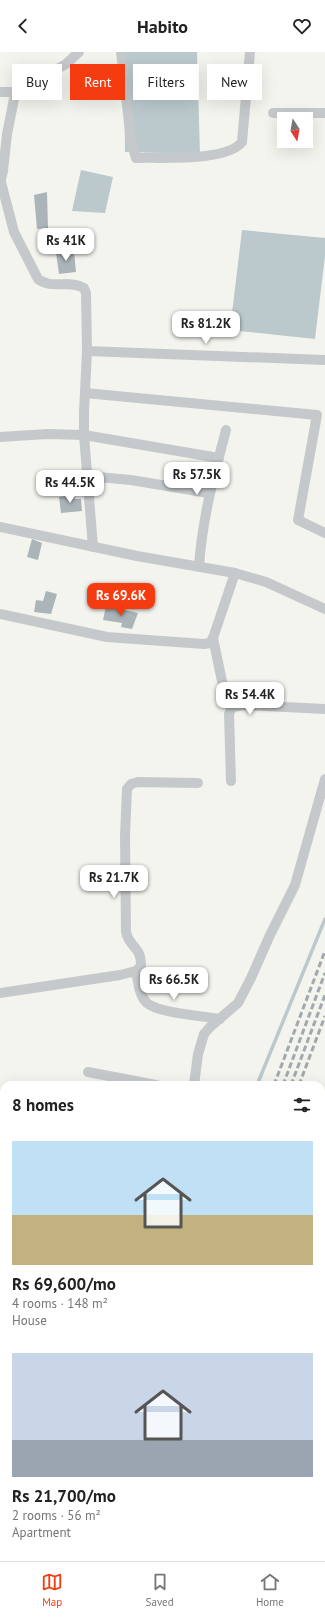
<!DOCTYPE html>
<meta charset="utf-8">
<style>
:root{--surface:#fff;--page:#f6f6f6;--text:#222;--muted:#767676;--line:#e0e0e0;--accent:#f43c10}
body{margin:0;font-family:"PT Sans",sans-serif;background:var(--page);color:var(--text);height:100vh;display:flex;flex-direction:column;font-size:15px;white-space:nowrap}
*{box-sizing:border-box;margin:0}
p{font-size:13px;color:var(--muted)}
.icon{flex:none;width:22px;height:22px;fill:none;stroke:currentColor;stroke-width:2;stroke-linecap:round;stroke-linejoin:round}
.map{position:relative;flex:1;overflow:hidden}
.drawer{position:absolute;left:0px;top:1029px;width:325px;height:480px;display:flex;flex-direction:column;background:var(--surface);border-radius:12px 12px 0 0;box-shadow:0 4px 16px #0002}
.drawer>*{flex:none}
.hud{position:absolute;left:12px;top:12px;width:301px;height:36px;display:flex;gap:8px}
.needle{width:26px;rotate:169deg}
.tools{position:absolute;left:277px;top:60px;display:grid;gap:8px}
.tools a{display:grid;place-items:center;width:36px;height:36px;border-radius:0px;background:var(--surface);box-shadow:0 4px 16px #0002;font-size:20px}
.price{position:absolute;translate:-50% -34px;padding:0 9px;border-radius:8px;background:#fff;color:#222;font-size:13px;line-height:26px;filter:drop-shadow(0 1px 2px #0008)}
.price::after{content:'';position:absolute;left:50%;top:24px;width:12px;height:9px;margin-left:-6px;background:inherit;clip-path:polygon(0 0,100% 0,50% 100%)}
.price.on{background:var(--accent);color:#fff}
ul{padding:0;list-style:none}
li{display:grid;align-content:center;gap:8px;height:212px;padding:0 12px}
li span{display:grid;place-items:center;height:124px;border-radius:0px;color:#555}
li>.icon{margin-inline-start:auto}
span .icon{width:72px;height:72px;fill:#fffc;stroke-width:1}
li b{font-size:17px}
h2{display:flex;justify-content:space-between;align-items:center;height:48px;padding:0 12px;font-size:17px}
.chip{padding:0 14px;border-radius:0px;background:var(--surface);box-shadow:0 4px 16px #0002;font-size:14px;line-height:36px}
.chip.on{background:var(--accent);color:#fff}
header{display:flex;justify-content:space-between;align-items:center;height:52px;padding:0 12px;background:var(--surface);font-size:18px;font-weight:600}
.tab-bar{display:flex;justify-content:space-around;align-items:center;height:56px;border-top:1px solid var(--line);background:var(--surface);font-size:11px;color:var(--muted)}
.tab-bar a{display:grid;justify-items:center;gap:2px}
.tab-bar .on{color:var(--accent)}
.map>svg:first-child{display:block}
.water{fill:#bbc9cd}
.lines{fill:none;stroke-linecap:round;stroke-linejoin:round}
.stream{stroke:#bbc9cd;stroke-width:3.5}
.building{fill:#abb4b9}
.street{stroke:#c6c9cc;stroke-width:10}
.rail{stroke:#a1a8ae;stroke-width:3;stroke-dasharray:6 3;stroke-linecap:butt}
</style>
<header><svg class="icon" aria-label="back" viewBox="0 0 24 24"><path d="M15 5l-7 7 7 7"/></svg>Habito<svg class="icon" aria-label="heart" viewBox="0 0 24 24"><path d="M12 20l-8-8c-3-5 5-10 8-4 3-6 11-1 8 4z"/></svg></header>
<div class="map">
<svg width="325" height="1509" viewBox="0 0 325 1509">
<rect width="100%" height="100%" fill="#f4f4ef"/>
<g class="water">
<path d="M124 0H197L200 102 125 100Z"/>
<path d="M81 118 113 125 105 161 72 159Z"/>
<path d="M242 178 325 186V204L315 287 230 278Z"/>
</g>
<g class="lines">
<g class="stream">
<path d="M257 1033 325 867"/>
<path d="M73 1509 75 1505"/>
</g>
</g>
<g class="building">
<path d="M47 140 48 176 37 177 34 143Z"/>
<path d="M74 199 76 220 59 222 56 201Z"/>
<path d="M74 443 75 447H81L82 459 61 461 59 445Z"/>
<path d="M32 487 42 491 38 508 27 505Z"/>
<path d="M46 539 57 542 51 562 34 560 36 548 43 549Z"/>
<path d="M106 554 138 561 132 577 121 575 122 571 103 568Z"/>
</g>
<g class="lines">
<g class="street">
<path d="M121 0 131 89 136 106C162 105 226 110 242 90L250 0"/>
<path d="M0 40H19"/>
<path d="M273 61H325"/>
<path d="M1 130 14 180 38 227C52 238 69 227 84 236L86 241 87 299 84 360V383L93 495"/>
<path d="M0 131 3 119 7 82 14 47 19 40 27 34 66 12 79 0"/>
<path d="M87 299 325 308"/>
<path d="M85 341 317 363 298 468 325 481"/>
<path d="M0 385 47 382 84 383 219 406"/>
<path d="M87 424 131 428 209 441"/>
<path d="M0 475 137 504 235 521 266 530 325 557"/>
<path d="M199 515C202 467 214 424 226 378"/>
<path d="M0 562 107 585 204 592 210 591 213 586 235 521"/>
<path d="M213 586 224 639 232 655"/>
<path d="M231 729 229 662 232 655 243 653 325 657"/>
<path d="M136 919C138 929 139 944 147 951 157 961 204 964 220 967"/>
<path d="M0 941 120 923 136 919 141 914C141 893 130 897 126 880L125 784 127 737 131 732 138 730 198 731"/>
<path d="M88 1020 156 1033"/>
<path d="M194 1033 198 1002 204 982 210 975 238 951 251 926 270 883 295 833 325 727"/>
<path d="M0 1147H4"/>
<path d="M0 1268H4"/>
<path d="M321 1344 325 1343"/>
<path d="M0 1394 3 1383"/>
<path d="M321 1441 325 1439"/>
<path d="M278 1505 325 1506"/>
<path d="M16 1509 17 1505"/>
<path d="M190 1509 193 1505"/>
</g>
<g class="rail">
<path d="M274 1033 325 899"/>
<path d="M283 1033 325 921"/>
<path d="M291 1033 325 943"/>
<path d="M299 1033 325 964"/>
<path d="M93 1509 94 1505"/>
<path d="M102 1509 103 1505"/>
<path d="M110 1509 112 1505"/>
<path d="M117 1509 119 1505"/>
</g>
</g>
</svg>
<div class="tools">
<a><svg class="needle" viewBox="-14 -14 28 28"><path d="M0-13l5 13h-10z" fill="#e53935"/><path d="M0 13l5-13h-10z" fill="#767676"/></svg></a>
</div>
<b class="price" style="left:66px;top:210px">Rs 41K</b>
<b class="price" style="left:206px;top:293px">Rs 81.2K</b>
<b class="price" style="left:197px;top:444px">Rs 57.5K</b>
<b class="price" style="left:70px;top:452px">Rs 44.5K</b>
<b class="price on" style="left:121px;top:565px">Rs 69.6K</b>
<b class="price" style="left:250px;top:664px">Rs 54.4K</b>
<b class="price" style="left:114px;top:847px">Rs 21.7K</b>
<b class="price" style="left:174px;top:949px">Rs 66.5K</b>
<div class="hud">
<a class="chip">Buy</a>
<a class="chip on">Rent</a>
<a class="chip">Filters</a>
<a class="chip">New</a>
</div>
<section class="drawer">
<h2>8 homes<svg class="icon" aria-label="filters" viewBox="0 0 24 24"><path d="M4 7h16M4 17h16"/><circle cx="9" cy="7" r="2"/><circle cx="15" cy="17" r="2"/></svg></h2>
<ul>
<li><span style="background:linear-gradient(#bfe0f5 60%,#c2b280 0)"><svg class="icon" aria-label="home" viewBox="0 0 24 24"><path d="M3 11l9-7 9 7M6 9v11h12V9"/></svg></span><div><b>Rs 69,600/mo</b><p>4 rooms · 148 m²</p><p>House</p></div></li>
<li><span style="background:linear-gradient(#c9d6e8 70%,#9aa5b1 0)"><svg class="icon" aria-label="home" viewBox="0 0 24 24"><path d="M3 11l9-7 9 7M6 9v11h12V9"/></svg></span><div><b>Rs 21,700/mo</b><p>2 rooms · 56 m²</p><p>Apartment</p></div></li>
</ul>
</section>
</div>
<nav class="tab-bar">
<a class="on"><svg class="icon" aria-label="map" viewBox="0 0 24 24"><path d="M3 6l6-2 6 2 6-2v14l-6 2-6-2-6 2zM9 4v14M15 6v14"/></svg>Map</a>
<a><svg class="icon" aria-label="saved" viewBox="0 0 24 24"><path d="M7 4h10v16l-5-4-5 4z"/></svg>Saved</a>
<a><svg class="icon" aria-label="home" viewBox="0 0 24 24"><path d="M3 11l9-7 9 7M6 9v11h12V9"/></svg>Home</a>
</nav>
